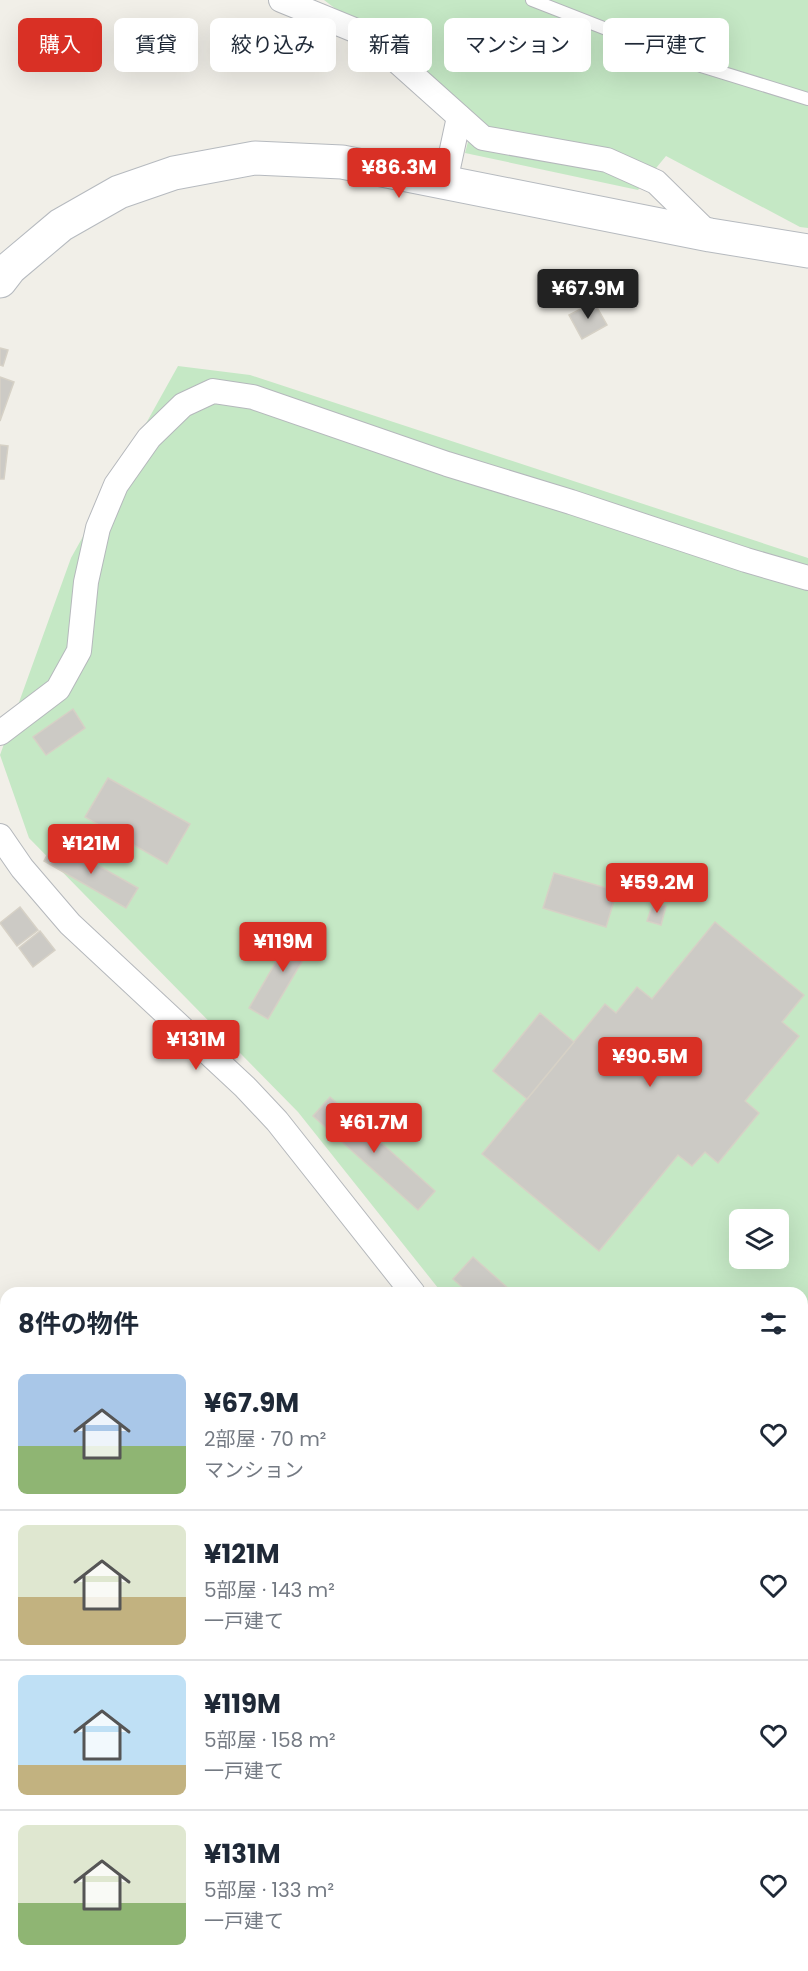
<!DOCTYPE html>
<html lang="ja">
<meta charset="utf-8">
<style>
:root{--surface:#fff;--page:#f6f6f7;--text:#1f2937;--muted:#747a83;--line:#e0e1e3;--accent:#d93025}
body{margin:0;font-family:Poppins,"Noto Sans JP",sans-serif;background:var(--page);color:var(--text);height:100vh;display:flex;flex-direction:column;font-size:22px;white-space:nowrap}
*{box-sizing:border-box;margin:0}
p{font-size:20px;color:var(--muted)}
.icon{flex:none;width:33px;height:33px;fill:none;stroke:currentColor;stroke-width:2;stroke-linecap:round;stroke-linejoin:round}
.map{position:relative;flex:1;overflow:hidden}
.details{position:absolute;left:0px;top:1287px;width:808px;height:684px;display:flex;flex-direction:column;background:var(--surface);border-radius:18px 18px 0 0;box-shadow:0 6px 24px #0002}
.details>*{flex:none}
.hud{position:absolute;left:18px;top:18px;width:772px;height:54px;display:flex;gap:12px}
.tools{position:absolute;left:729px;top:1209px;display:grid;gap:12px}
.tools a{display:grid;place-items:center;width:60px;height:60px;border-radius:9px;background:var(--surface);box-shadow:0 6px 24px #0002;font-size:30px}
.price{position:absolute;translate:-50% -51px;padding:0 14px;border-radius:6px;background:var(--accent);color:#fff;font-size:20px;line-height:39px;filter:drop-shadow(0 2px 3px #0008)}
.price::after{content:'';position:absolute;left:50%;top:36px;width:18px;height:14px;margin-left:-9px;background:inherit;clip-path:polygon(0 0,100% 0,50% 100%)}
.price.current{background:#222;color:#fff}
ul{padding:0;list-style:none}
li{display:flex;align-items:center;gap:18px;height:150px;padding:0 18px}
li+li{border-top:2px solid var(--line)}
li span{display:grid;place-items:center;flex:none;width:168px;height:120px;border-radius:9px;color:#555}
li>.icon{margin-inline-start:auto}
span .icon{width:72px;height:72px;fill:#fffc;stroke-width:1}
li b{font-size:26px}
h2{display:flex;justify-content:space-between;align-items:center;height:72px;padding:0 18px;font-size:26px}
.chip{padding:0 21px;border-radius:9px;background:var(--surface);box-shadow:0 6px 24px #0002;font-size:21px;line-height:54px}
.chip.current{background:var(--accent);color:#fff}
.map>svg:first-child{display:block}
.green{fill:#c5e8c5;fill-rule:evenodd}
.building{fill:#cccac5;stroke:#d6d1c6;stroke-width:1.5}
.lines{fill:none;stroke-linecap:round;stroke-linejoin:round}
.lane-casing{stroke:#b5b8bc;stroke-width:14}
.street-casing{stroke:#b5b8bc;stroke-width:26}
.secondary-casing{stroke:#b6babf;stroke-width:35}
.path{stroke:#9cc7a9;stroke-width:4;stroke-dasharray:6 3;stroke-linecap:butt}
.lane{stroke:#fff;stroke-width:12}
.street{stroke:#fff;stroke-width:24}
.secondary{stroke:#fff;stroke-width:33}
</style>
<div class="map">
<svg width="808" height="1971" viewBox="0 0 808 1971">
<rect width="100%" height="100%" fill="#f1efe8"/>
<g class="green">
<path d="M324 0H808V228L800 227 666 156 638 190 465 153 475 115Z"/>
<path d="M178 366 250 375 808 558V1971H530V1965H802V1293H442L298 1112 29 838 0 755 71 558ZM740 1220H778V1258H740Z"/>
<path d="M0 1601 6 1606V1736L0 1735Z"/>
</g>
<g class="building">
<path d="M594 302 607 325 582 339 569 315Z"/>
<path d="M0 348 8 350 3 366 0 365Z"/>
<path d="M0 377 14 382 0 421Z"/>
<path d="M0 445 8 446 4 479H0Z"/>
<path d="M73 709 85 728 46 755 33 737Z"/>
<path d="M108 778 190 824 167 864 85 817Z"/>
<path d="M55 841 138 888 126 908 44 861Z"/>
<path d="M554 873 617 891 606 927 543 908Z"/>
<path d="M653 903 666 906 661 925 647 921Z"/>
<path d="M20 907 38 930 17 946 0 923Z"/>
<path d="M715 922 804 995 782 1022 799 1036 745 1101 759 1113 718 1163 705 1152 692 1166 678 1155 599 1251 482 1154 605 1004 616 1013 637 987 652 999Z"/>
<path d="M297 926 316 938 268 1019 249 1008Z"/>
<path d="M40 931 55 950 33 967 19 948Z"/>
<path d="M540 1013 574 1042 527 1099 493 1071Z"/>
<path d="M330 1097 435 1191 418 1210 313 1116Z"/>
<path d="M473 1257 510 1290 508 1293H469L453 1279Z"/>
</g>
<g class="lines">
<defs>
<path id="lane" d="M532 0 701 66 808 99"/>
<g id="street">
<path d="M281 0 369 36 483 138 607 160 656 182 710 235"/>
<path d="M445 182 459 117"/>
<path d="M0 733 58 689 79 651 86 582 98 528 116 485 149 438 183 405 213 391 253 397 447 464 571 502 746 560 808 578"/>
<path d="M0 836 22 868 70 924 245 1087 277 1121 413 1293"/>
<path d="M463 1971 467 1965"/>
</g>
<path id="secondary" d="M0 281 10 268 61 225 119 192 174 173 255 158 342 162 710 235 808 251"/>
</defs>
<use href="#lane" class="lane-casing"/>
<use href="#street" class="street-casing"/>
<use href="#secondary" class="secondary-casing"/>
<path class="path" d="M255 1971V1965"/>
<use href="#lane" class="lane"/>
<use href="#street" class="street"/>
<use href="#secondary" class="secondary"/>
</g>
</svg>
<div class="tools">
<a><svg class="icon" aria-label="layers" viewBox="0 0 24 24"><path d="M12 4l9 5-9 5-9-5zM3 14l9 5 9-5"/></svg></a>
</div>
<b class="price" style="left:399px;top:199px">¥86.3M</b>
<b class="price current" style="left:588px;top:320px">¥67.9M</b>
<b class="price" style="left:91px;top:875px">¥121M</b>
<b class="price" style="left:657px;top:914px">¥59.2M</b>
<b class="price" style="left:283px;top:973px">¥119M</b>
<b class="price" style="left:196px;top:1071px">¥131M</b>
<b class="price" style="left:650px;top:1088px">¥90.5M</b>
<b class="price" style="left:374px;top:1154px">¥61.7M</b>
<div class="hud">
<a class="chip current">購入</a>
<a class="chip">賃貸</a>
<a class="chip">絞り込み</a>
<a class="chip">新着</a>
<a class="chip">マンション</a>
<a class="chip">一戸建て</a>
</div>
<section class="details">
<h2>8件の物件<svg class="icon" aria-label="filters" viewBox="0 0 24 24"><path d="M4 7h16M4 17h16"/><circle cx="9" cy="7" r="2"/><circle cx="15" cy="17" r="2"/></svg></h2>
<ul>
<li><span style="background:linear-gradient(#a9c7e8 60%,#8fb573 0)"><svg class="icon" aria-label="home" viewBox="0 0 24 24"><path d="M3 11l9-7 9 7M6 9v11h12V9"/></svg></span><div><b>¥67.9M</b><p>2部屋 · 70 m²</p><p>マンション</p></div><svg class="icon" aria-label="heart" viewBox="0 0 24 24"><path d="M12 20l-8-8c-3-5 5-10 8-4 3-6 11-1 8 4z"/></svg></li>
<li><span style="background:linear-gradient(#dfe7d0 60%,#c2b280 0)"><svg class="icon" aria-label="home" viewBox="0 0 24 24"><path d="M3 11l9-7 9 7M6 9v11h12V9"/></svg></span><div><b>¥121M</b><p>5部屋 · 143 m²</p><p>一戸建て</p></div><svg class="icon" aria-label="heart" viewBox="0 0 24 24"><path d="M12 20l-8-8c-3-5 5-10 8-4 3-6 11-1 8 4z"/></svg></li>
<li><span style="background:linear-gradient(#bfe0f5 75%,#c2b280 0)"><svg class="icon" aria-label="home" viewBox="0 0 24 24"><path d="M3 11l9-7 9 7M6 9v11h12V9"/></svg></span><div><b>¥119M</b><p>5部屋 · 158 m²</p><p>一戸建て</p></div><svg class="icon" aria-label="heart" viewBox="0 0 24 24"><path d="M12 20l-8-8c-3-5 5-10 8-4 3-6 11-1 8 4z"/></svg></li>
<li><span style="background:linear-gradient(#dfe7d0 65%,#8fb573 0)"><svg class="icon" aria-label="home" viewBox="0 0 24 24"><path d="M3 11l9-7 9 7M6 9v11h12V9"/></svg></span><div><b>¥131M</b><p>5部屋 · 133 m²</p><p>一戸建て</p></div><svg class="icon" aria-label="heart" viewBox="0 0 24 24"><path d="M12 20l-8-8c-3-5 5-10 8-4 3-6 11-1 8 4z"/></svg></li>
</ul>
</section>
</div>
